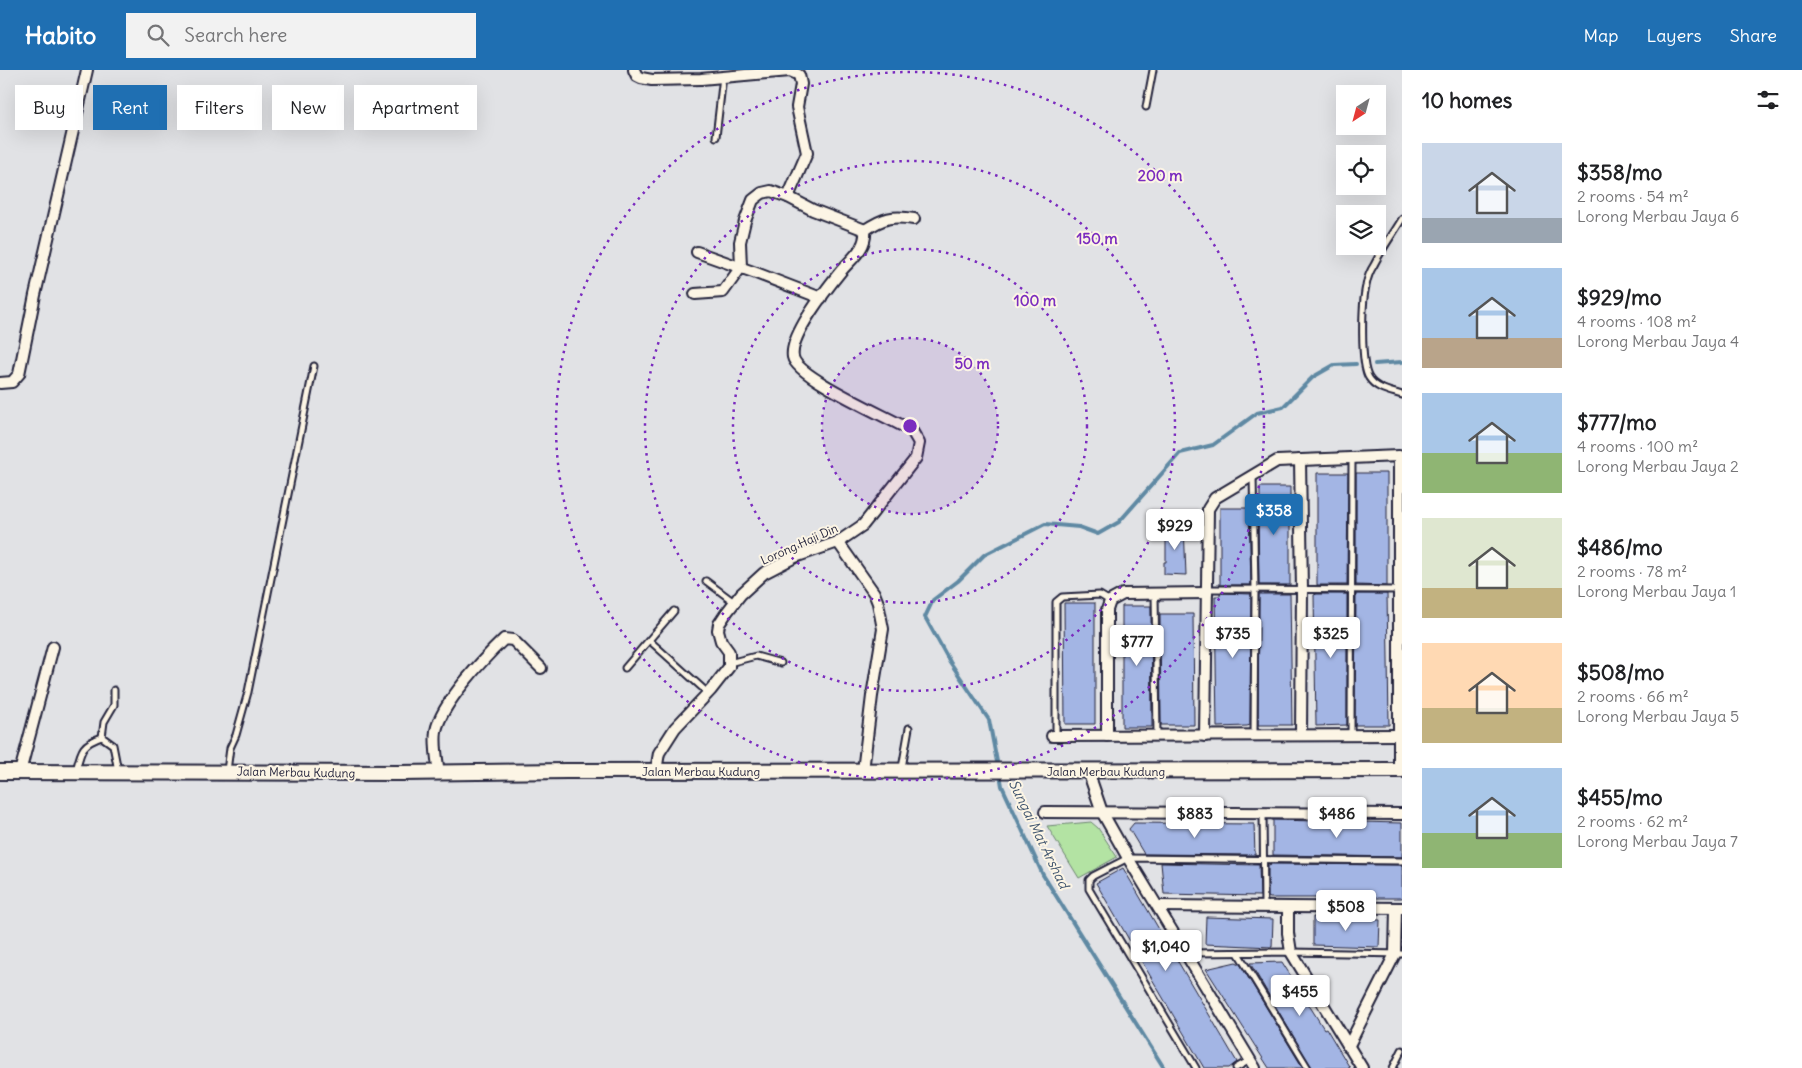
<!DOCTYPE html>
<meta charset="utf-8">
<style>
:root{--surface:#fff;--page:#f2f2f2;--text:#202124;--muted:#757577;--accent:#1f6fb2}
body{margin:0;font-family:Delius,sans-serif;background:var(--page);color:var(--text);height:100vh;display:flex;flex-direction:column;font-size:19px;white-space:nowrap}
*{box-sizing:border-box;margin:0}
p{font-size:16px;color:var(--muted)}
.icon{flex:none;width:28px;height:28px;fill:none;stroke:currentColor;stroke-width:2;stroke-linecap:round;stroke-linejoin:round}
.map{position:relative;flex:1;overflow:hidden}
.sheet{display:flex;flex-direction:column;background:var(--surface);width:400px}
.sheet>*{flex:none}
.banner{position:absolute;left:15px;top:15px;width:475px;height:45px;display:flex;gap:10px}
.needle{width:32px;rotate:216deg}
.buttons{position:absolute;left:1336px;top:15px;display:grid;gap:10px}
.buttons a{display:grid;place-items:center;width:50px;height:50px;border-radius:0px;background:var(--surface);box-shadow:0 5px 20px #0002;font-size:25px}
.price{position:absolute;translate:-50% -42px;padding:0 11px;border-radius:5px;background:#fff;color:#222;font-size:16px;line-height:32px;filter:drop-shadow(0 1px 2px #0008)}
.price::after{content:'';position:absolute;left:50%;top:30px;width:15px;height:11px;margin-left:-8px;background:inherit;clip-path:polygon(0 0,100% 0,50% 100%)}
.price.current{background:var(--accent);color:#fff}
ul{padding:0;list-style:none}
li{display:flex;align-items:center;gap:15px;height:125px;padding:0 20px}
li span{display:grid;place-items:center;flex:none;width:140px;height:100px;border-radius:0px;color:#555}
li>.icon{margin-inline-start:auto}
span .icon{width:60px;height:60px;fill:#fffc;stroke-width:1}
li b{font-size:21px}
h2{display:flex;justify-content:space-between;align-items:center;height:60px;padding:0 20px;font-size:21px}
.pill{padding:0 18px;border-radius:0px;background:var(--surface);box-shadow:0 5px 20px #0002;font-size:18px;line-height:45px}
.pill.current{background:var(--accent);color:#fff}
header{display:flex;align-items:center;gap:30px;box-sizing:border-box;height:70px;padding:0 25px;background:var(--accent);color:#fff}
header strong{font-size:24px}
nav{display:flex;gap:28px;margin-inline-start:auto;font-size:18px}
.search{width:350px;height:45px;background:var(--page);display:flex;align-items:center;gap:12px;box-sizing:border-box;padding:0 18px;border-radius:0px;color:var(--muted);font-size:19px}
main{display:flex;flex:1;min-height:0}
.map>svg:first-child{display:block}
.green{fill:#b3e3a3;stroke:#6a826f}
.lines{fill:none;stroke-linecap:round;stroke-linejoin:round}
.stream{stroke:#5e89a3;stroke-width:4}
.building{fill:#a3b5e4;stroke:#22223b}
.lane-casing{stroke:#22223b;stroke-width:9}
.street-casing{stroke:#22223b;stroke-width:14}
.secondary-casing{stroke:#22223b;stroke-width:18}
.lane{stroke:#fcf5e5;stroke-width:5}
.street{stroke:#fcf5e5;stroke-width:10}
.secondary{stroke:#fcf5e5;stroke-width:14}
.ring{fill:none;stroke:#7b2cbf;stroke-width:2.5;stroke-dasharray:2.5 5}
.labels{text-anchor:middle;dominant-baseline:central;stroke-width:4;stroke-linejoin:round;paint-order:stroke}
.street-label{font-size:12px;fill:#22223b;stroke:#fcf5e5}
.water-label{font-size:14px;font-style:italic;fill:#40556f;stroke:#fcf5e5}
.centre{fill:#7b2cbf;stroke:#fcf5e5;stroke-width:2.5}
.ring-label{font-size:15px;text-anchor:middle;font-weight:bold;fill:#7b2cbf;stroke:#fcf5e5;stroke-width:4;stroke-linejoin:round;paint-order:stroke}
</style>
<header>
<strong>Habito</strong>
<div class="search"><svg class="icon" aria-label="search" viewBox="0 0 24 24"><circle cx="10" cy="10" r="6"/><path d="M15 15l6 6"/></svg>Search here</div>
<nav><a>Map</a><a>Layers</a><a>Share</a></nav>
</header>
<main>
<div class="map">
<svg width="1402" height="998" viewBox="0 0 1402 998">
<rect width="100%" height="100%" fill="#e1e2e5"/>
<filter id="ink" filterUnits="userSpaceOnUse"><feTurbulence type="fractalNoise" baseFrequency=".02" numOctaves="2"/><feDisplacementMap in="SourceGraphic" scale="10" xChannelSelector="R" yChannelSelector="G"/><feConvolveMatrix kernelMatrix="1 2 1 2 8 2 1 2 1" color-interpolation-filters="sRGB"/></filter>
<g filter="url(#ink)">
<path class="green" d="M1091 752 1098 758 1117 787 1079 808 1047 756Z"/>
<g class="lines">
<g class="stream">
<path d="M1375 294 1402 292"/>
<path d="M998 697 989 650 950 592 925 547 933 530 958 511 984 485 1045 454 1079 457 1098 464 1119 452 1180 383 1213 375 1257 343 1283 337 1313 307 1334 295 1356 294"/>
<path d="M1000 704 1002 716 1043 805 1164 998"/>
</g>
</g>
<g class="building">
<path d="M1317 403H1348L1347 515H1317Z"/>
<path d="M1356 403H1387V516L1356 515Z"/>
<path d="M1260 417H1290V515H1259L1258 438H1260Z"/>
<path d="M1220 438H1249L1251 515H1220Z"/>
<path d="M1166 455H1184L1186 505 1164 504V492H1166Z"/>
<path d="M1220 523 1251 524 1250 655 1247 656 1217 657 1215 526H1220Z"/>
<path d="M1259 524H1290L1292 655H1258Z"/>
<path d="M1317 524H1347V655L1316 656 1314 525Z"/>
<path d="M1356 524H1387L1389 655H1355Z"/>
<path d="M1064 533H1095V654H1065Z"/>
<path d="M1122 536H1151L1152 657H1122Z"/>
<path d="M1160 544H1193L1194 655H1161Z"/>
<path d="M1273 750 1402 753V787L1273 785Z"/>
<path d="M1134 753 1254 754 1255 785 1144 784 1129 759Z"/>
<path d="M1161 793 1259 795 1260 826 1164 824Z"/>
<path d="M1272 794 1402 795V828H1270L1268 827V795Z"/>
<path d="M1123 798 1237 992 1229 998H1204L1096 813Z"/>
<path d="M1206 847 1273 849 1272 877 1205 874Z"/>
<path d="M1313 847 1380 850 1379 877 1313 875Z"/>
<path d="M1236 892 1240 894 1303 998H1269L1206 899Z"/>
<path d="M1282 892 1324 959 1326 958 1350 998H1312L1250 893Z"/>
</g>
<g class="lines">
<defs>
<g id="lane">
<path d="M1146 37 1153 0"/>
<path d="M716 67 723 6"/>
<path d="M1402 149C1393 164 1382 179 1374 195 1370 201 1367 210 1366 216 1362 233 1360 294 1369 308 1376 319 1390 321 1402 325"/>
<path d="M1253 405 1255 520 1254 665"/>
<path d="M706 511 734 532"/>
<path d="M1207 519 1399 520"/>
<path d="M1155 524 1157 666"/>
<path d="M650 571 708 623"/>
<path d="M729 593 756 586 781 593"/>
<path d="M625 598 674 541"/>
<path d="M1351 665 1352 389"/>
<path d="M1056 666V532L1062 527 1100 525 1110 531"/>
<path d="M102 667 104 652 114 635V620"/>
<path d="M102 667 113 675 118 701"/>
<path d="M902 698 909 658"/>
<path d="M76 701C81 681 81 674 102 667"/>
<path d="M227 701 230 678 236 665 248 622 314 296"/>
<path d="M1263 743 1264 836"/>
<path d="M1187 883 1291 882 1402 884"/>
<path d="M1238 883 1308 998"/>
<path d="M1196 998 1089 819V810L1093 806 1128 788 1402 791"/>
<path d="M1236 998 1250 990"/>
<path d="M1393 998 1402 980"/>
</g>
<g id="street">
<path d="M634 0 637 6 641 8 652 10 701 9 790 1 799 5 801 14 797 37 807 83 788 127"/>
<path d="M865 160C883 148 893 145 914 149"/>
<path d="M697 182 756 203 821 228"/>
<path d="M695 224 723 222 741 197 740 172 745 151 753 130 762 123 771 121 788 127 813 140 865 160"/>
<path d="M0 313 12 312 19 304 35 225 87 0"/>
<path d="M1300 390 1302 520 1301 665"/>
<path d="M838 472 874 523 878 533 883 559 872 626 863 701"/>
<path d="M1052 666 1402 665"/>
<path d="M1107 666V540L1110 531 1123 524 1207 523"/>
<path d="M1205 666 1208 439 1215 428 1277 391 1399 386V700"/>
<path d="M656 701 659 683 675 658 711 620 729 597V582L721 571 718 560 719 554 727 542 741 524 764 503 795 487 838 472 863 455 916 388 919 373 912 361C891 348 797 308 793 287 789 266 828 217 841 201 852 188 867 178 865 160"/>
<path d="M1088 701 1102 742 1128 788 1255 998"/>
<path d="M20 702 53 577"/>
<path d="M439 703C437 689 434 675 436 661 441 634 484 588 504 569L513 570 541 598"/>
<path d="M1045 742 1402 744"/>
<path d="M1158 836 1402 838"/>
<path d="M1288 837V863L1291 882 1362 998"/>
<path d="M1348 977 1395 884 1396 838"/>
</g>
<path id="secondary" d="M0 702 400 703 567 701 1402 700"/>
</defs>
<use href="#lane" class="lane-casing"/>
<use href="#street" class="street-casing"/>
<use href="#secondary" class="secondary-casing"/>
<use href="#lane" class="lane"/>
<use href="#street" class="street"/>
<use href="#secondary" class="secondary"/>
</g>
</g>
<circle cx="910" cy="356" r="88" fill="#7b2cbf" fill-opacity=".12"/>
<g class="ring">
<circle cx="910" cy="356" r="88"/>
<circle cx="910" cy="356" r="177"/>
<circle cx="910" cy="356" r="265"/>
<circle cx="910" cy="356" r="354"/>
</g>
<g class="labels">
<g class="street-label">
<text transform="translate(799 474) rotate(-24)">Lorong Haji Din</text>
<text x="701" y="701">Jalan Merbau Kudung</text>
<text x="1106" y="701">Jalan Merbau Kudung</text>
<text transform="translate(296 702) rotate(1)">Jalan Merbau Kudung</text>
</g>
<g class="water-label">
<text transform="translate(1039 764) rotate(64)">Sungai Mat Arshad</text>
</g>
</g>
<circle cx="910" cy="356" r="8" class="centre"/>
<g class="ring-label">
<text x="1160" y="111">200 m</text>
<text x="1097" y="174">150 m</text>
<text x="1035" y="236">100 m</text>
<text x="972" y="299">50 m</text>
</g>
</svg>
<div class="buttons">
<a><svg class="needle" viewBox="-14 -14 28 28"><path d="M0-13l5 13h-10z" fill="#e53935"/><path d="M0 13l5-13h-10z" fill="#757577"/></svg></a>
<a><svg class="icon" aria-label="locate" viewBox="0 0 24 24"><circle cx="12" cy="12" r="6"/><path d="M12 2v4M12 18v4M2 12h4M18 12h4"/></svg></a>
<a><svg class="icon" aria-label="layers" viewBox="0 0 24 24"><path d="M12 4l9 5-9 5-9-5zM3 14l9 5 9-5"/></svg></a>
</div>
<b class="price current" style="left:1274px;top:466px">$358</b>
<b class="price" style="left:1175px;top:481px">$929</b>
<b class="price" style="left:1233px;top:589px">$735</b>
<b class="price" style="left:1331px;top:589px">$325</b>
<b class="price" style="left:1137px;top:597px">$777</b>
<b class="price" style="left:1195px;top:769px">$883</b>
<b class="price" style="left:1337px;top:769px">$486</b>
<b class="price" style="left:1346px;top:862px">$508</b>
<b class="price" style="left:1166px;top:902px">$1,040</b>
<b class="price" style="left:1300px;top:947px">$455</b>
<div class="banner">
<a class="pill">Buy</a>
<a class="pill current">Rent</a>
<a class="pill">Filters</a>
<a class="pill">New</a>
<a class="pill">Apartment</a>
</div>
</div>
<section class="sheet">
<h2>10 homes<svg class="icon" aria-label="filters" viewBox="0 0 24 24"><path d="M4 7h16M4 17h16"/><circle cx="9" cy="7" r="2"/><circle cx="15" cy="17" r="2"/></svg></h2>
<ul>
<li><span style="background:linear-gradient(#c9d6e8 75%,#9aa5b1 0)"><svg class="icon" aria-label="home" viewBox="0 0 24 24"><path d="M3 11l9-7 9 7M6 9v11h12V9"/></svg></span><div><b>$358/mo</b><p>2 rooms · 54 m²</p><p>Lorong Merbau Jaya 6</p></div></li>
<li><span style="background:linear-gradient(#a9c7e8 70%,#b9a48a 0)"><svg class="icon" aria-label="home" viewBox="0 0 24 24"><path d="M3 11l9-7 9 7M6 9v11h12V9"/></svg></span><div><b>$929/mo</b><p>4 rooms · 108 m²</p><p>Lorong Merbau Jaya 4</p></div></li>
<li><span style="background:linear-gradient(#a9c7e8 60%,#8fb573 0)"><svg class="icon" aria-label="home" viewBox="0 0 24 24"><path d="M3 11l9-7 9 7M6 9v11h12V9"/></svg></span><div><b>$777/mo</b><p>4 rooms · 100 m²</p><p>Lorong Merbau Jaya 2</p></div></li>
<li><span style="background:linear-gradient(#dfe7d0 70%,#c2b280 0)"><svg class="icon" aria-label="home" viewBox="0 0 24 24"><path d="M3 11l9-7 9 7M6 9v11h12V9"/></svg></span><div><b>$486/mo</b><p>2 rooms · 78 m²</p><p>Lorong Merbau Jaya 1</p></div></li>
<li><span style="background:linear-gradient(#ffd9b3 65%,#c2b280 0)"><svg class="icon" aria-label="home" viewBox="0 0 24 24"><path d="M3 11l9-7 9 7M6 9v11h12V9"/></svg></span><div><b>$508/mo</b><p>2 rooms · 66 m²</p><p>Lorong Merbau Jaya 5</p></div></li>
<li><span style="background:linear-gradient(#a9c7e8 65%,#8fb573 0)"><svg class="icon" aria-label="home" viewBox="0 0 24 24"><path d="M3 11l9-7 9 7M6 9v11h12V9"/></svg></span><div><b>$455/mo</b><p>2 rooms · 62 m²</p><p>Lorong Merbau Jaya 7</p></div></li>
</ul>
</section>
</main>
